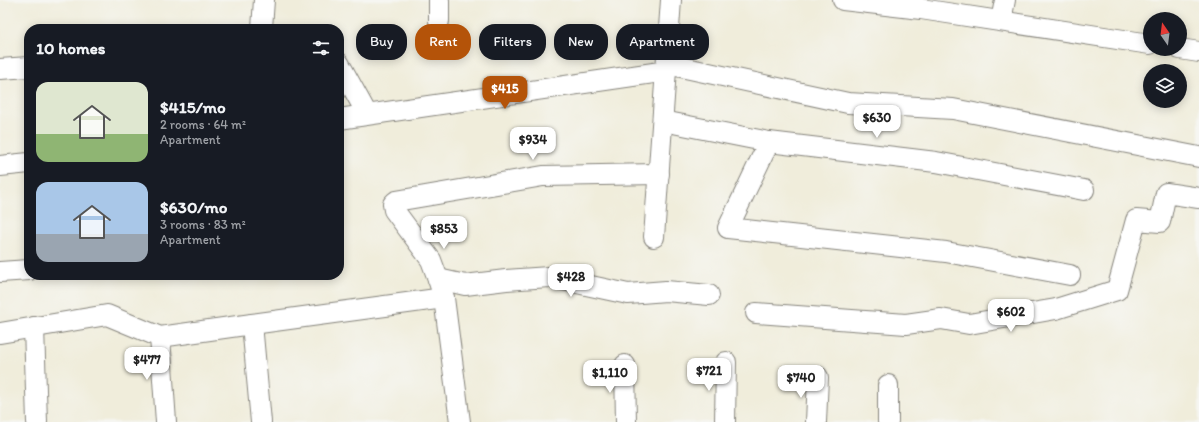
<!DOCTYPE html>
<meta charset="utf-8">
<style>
:root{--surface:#171b24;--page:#242831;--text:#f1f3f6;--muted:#9ea1a6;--accent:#b45309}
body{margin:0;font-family:Itim,sans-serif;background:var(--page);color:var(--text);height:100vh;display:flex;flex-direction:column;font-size:15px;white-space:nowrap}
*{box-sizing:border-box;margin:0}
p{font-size:13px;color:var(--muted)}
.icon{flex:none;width:22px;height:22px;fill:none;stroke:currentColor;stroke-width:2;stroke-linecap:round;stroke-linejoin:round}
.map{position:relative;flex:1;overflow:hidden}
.side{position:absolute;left:24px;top:24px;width:320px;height:256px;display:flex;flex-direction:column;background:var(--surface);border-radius:16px;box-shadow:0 2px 10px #0003}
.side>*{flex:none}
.banner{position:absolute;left:356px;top:24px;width:380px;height:36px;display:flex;gap:8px}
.needle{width:26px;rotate:346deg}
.tools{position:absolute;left:1143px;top:12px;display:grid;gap:8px}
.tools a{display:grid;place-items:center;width:44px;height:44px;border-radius:50%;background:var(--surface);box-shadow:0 2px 10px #0003;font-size:20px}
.price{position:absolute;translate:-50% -34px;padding:0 9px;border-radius:8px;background:#fff;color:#222;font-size:13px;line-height:26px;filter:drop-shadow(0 1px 2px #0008)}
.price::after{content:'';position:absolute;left:50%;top:24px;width:12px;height:9px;margin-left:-6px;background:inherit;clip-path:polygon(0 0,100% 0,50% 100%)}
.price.selected{background:var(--accent);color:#fff}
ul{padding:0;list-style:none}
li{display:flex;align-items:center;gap:12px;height:100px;padding:0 12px}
li span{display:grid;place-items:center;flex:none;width:112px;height:80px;border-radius:12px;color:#555}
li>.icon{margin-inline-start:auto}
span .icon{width:48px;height:48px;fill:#fffc;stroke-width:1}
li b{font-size:17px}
h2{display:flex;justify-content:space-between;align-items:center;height:48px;padding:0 12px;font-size:17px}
.chip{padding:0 14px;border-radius:16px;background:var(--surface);box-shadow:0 2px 10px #0003;font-size:14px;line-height:36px}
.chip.selected{background:var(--accent);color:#fff}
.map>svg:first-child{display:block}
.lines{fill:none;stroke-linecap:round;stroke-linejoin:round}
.minor-casing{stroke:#86847c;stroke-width:22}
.minor{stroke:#fff;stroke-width:20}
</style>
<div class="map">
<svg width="1199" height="422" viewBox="0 0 1199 422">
<rect width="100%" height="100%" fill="#f6f6f2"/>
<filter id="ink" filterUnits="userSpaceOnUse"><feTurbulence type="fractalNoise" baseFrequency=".025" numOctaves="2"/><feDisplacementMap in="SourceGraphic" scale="8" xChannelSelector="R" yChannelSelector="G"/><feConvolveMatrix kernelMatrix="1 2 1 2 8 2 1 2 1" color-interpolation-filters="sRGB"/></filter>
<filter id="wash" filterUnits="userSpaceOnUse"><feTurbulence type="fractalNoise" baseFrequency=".012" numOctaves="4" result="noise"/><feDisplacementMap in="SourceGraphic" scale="16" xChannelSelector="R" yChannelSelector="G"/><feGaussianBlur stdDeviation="0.9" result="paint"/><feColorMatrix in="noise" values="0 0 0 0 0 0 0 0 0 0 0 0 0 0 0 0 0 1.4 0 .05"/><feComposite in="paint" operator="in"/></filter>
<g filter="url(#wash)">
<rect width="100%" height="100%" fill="#f0eddb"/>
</g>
<g filter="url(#ink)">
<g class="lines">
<defs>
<g id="minor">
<path d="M439 0V21"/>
<path d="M843 0 921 9 1150 44"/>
<path d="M1001 21 1005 0"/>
<path d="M262 28 264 0"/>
<path d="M1180 49 1199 52"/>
<path d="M339 63 367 114"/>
<path d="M667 64 848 103 953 109 1199 157"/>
<path d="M0 69 29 67"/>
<path d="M339 119 667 71"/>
<path d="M663 121 769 142 936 162 1084 190"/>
<path d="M769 142 728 228 946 252 1070 275"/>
<path d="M0 166 29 163"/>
<path d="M654 237 671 0"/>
<path d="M0 272 29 270"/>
<path d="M438 279 465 285 506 280 549 277 628 294 666 291 709 295"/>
<path d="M756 313 906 324 941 319 969 324 1056 309 1117 290 1136 220 1160 222 1166 193 1199 198"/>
<path d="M252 324 261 422"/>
<path d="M34 327 37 422"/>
<path d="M0 333 107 315 160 337 252 324 444 298"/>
<path d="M160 337 166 422"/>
<path d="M625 365 626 422"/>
<path d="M888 385V422"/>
<path d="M460 422 444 298 438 279 431 260 394 210 393 204 396 201 543 176 659 174"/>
<path d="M725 422 726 362"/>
<path d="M816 422 818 377"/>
</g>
</defs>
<use href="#minor" class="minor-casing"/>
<use href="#minor" class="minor"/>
</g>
</g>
</svg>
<div class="tools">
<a><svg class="needle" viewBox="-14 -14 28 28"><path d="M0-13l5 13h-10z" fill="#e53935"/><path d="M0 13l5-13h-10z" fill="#9ea1a6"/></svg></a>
<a><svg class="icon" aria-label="layers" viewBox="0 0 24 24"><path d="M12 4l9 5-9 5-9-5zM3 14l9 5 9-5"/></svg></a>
</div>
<b class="price selected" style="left:505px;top:110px">$415</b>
<b class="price" style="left:877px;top:139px">$630</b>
<b class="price" style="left:533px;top:161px">$934</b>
<b class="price" style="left:444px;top:250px">$853</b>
<b class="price" style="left:571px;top:298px">$428</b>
<b class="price" style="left:1011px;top:333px">$602</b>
<b class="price" style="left:147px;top:381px">$477</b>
<b class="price" style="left:709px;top:392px">$721</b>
<b class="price" style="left:610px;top:394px">$1,110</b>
<b class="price" style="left:801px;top:399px">$740</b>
<div class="banner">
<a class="chip">Buy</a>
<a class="chip selected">Rent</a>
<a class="chip">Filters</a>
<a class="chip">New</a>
<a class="chip">Apartment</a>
</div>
<section class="side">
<h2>10 homes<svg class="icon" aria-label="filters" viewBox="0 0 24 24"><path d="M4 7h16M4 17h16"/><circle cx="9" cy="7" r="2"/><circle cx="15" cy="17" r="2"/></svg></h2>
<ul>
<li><span style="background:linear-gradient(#dfe7d0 65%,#8fb573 0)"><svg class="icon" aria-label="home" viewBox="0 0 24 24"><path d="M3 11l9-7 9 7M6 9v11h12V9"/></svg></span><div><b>$415/mo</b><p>2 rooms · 64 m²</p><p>Apartment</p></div></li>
<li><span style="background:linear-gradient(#a9c7e8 65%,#9aa5b1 0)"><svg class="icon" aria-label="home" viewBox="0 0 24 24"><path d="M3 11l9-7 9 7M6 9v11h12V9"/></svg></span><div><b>$630/mo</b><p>3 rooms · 83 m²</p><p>Apartment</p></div></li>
</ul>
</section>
</div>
